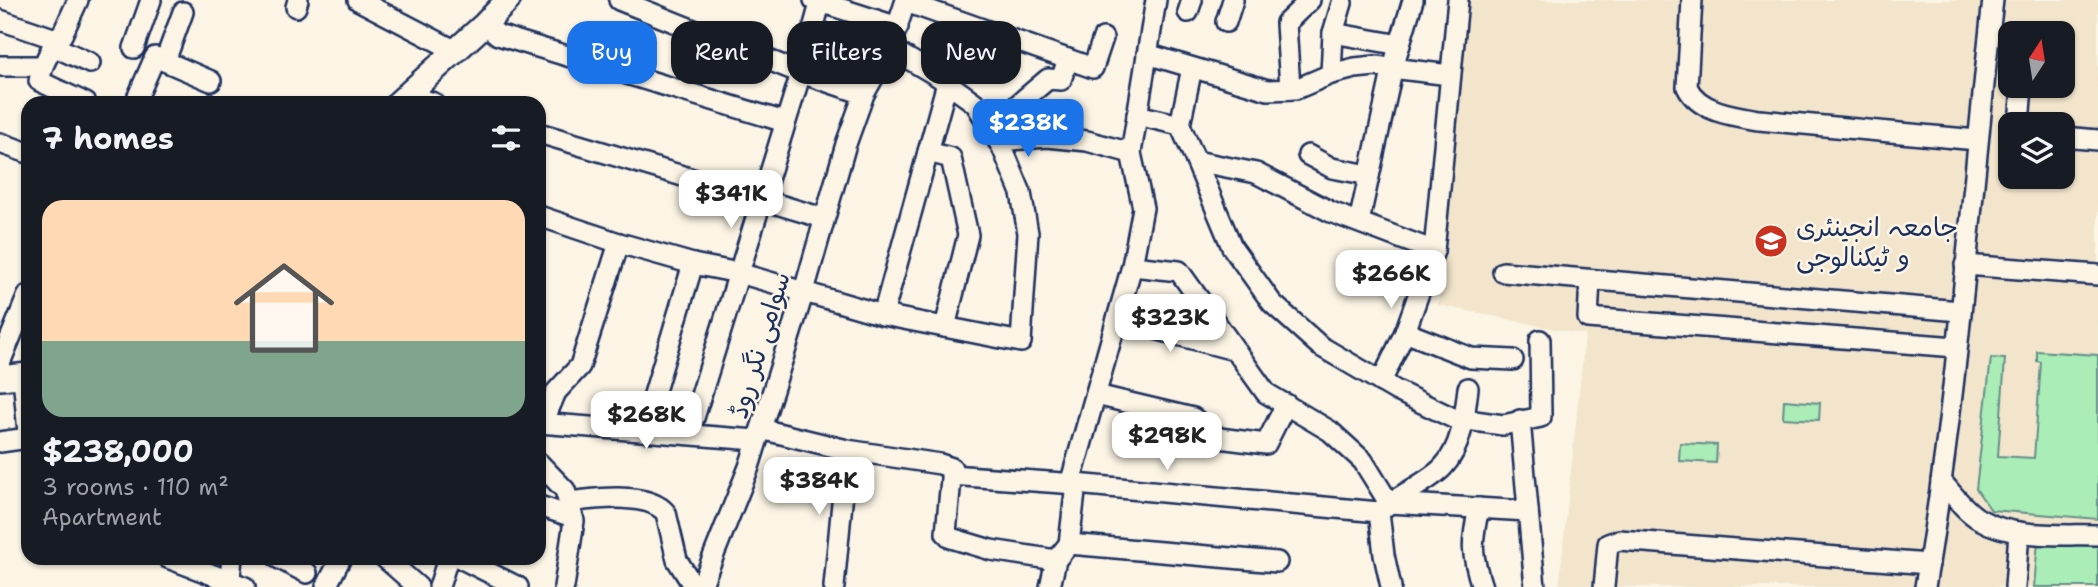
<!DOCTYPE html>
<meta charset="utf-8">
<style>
:root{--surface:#171b24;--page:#20242c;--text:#f1f3f6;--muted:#9ea1a6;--accent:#1a73e8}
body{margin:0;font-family:"Shantell Sans","Playpen Sans Arabic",sans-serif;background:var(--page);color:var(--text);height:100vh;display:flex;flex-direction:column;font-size:26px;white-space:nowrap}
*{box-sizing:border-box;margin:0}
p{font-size:23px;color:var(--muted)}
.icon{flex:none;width:38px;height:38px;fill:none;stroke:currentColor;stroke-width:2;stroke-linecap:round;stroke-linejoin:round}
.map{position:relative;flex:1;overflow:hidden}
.drawer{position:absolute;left:21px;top:96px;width:525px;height:469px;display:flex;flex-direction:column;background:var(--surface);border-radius:21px;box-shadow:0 2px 5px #0004}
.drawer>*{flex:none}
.hud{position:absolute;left:567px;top:21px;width:665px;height:63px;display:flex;gap:14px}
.needle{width:46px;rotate:12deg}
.buttons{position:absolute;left:1998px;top:21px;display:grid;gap:14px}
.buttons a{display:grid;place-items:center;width:77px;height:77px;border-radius:14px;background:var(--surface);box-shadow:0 2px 5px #0004;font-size:35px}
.price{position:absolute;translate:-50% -60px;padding:0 16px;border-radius:14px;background:#fff;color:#222;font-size:23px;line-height:46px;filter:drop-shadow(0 2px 4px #0008)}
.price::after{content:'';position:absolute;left:50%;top:42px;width:21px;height:16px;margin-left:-10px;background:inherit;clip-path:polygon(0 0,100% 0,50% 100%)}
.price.active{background:var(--accent);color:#fff}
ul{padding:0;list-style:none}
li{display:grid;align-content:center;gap:14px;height:371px;padding:0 21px}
li span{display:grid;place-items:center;height:217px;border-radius:21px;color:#555}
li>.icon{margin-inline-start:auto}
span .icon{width:126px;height:126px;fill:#fffc;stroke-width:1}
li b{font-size:30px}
h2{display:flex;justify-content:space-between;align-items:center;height:84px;padding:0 21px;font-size:30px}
.tag{padding:0 24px;border-radius:21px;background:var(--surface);box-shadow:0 2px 5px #0004;font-size:24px;line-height:63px}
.tag.active{background:var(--accent);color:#fff}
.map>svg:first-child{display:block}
.built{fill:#f2e5cc;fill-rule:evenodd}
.green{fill:#abedb7;stroke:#638e8a;stroke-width:2}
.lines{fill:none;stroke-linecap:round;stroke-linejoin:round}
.minor-casing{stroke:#1b2f5e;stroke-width:24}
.major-casing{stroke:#1b2f5e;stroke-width:28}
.minor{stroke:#fcf5e5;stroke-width:19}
.major{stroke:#fcf5e5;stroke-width:23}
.labels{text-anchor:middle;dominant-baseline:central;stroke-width:5;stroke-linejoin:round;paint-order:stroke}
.poi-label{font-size:26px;fill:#1b2f5e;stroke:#fcf5e5;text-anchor:start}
.street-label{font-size:26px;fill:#1b2f5e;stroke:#fcf5e5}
</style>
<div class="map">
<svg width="2098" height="587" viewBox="0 0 2098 587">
<rect width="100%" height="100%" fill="#fcf5e5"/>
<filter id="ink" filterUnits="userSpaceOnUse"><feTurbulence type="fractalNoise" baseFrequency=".0143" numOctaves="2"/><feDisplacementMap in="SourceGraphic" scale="14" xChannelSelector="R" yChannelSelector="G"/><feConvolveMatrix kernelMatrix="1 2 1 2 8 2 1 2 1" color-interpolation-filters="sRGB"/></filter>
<g filter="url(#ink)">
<path class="built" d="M1462 0H2098V587H1559L1585 335 1438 305ZM2011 33H2063V86H2011ZM2011 124H2063V177H2011Z"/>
<g class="green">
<path d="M2037 351 2098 355V519L1991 510 1976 489 1991 358 2005 359 1998 456 2034 458 2041 362 2037 361Z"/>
<path d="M1784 400 1820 403 1819 420 1783 418Z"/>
<path d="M1680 443 1717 445 1716 463 1679 461Z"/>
<path d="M2038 541 2098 544V587H2034Z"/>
</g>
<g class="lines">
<defs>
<g id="minor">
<path d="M358 0 456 51"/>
<path d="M619 0 801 73 864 94"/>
<path d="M814 0 898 27"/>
<path d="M1692 0 1687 87C1699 112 1734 116 1759 120L1977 140"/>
<path d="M906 2 1093 68 1103 38"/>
<path d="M296 7 298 0"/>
<path d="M1188 12 1192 0"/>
<path d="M0 20 56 39 62 35 78 0"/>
<path d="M1226 22 1233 0"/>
<path d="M485 24 498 35 785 122"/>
<path d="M1333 33 1400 45"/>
<path d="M53 46 90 63"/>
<path d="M134 48 151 0"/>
<path d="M1147 54 1268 90 1296 89 1331 74 1355 68 1375 66 1450 75"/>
<path d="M165 61 183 12"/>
<path d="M0 66H43L56 39"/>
<path d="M43 66 39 81 86 103"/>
<path d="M1331 74 1333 33 1342 3"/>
<path d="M1290 89 1286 23 1310 0"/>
<path d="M407 95 434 103"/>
<path d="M135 103 155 57 211 81"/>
<path d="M1137 115 1180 125 1196 161 1256 173 1331 212 1434 251"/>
<path d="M2019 124 2022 86"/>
<path d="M1180 125 1192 68"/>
<path d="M990 128 1048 79 1061 80 1068 59"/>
<path d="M539 133 823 218"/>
<path d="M2063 137 2098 140"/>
<path d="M998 141 1047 137 1087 141 1131 153"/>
<path d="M0 143 28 153"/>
<path d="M928 152 951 158 968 235 945 327"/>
<path d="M1308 155 1332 168 1369 175"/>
<path d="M1196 161 1232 247 1272 303 1320 346 1397 391 1453 418 1503 425 1541 417 1540 340"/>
<path d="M539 216 619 243 693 264 739 273 883 315 1021 342 1028 233 1021 193 1002 147 975 103 939 77 890 48"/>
<path d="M1359 222 1393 67 1413 0"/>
<path d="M1965 265 2098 275"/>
<path d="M1132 266 1179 271 1266 393 1330 431 1363 461 1389 503"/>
<path d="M1503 272 1960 311"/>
<path d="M1590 280 1588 318 1956 347"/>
<path d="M883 315 947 83"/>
<path d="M1117 319 1234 350"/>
<path d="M1405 332 1471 358 1513 360"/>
<path d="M0 363 28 295"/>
<path d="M23 376 28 433"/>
<path d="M1381 382 1405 332 1434 251 1458 0"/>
<path d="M1096 395 1193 418 1219 438 1266 444 1286 404"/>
<path d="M1520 420 1535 587"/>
<path d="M539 423 756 440"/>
<path d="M543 423 556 392 580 366 619 243"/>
<path d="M761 429 847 450 940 464 952 468 946 533 951 538 991 550 1056 560"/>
<path d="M643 431 693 264"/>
<path d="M689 434 801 73 821 0"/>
<path d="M0 442 28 438"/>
<path d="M539 463 565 490 574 521 564 587"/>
<path d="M951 475 1076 484 1379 512"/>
<path d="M1941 481C1953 494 1964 510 1979 519 2013 539 2061 534 2098 535"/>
<path d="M1070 484 1132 266 1143 208 1131 153 1156 0"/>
<path d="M569 502C594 499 648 491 666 513L677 560 694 587"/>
<path d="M1389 503 1528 511"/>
<path d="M539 506 573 517"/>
<path d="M1479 508C1471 543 1471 553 1482 587"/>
<path d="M1069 544 1076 484"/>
<path d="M168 558 245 587"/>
<path d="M278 558 307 573"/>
<path d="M385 558 418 587"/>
<path d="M460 558 518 587"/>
<path d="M229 587 232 558"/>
<path d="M326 587 341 558"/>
<path d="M439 587 448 558"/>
<path d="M701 587 749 467 804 291 846 144 864 94 890 48 906 0"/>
<path d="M834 587 847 450"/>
<path d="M1050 587 1056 560 1069 544 1277 562"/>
<path d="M1391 587 1384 555 1379 512C1397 495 1428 483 1443 467 1462 447 1465 414 1468 388"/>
<path d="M1604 587 1608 544 1619 540 1929 564"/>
<path d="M1925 587C1958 393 1971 195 1993 0"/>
<path d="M2015 587 2019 532"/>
</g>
<g id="major">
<path d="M398 103 485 24 508 0"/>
<path d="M0 378 28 375"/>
</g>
</defs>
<use href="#minor" class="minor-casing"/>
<use href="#major" class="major-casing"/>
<use href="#minor" class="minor"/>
<use href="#major" class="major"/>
</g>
</g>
<defs>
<symbol id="university-disc" viewBox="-11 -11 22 22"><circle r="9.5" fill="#c8321e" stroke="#fcf5e5"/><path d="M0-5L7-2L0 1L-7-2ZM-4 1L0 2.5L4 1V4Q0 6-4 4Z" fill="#fff"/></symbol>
</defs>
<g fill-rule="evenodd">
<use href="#university-disc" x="1752" y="222" width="38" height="38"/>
</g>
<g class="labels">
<g class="poi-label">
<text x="1796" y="226">جامعہ انجینئری<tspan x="1796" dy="30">و ٹیکنالوجی</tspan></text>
</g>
<g class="street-label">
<text transform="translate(759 345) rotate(-73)">سوامی نگر روڈ</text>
</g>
</g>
</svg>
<div class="buttons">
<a><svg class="needle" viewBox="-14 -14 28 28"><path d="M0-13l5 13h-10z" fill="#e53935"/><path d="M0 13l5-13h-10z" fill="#9ea1a6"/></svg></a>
<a><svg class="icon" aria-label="layers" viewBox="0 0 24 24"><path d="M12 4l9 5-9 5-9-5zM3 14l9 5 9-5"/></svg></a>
</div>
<b class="price active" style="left:1028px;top:159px">$238K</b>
<b class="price" style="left:731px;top:230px">$341K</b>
<b class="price" style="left:1391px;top:310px">$266K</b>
<b class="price" style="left:1170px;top:354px">$323K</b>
<b class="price" style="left:646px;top:451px">$268K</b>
<b class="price" style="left:1167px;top:472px">$298K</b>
<b class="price" style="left:819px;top:517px">$384K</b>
<div class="hud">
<a class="tag active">Buy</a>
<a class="tag">Rent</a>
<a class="tag">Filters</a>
<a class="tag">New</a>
</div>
<section class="drawer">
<h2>7 homes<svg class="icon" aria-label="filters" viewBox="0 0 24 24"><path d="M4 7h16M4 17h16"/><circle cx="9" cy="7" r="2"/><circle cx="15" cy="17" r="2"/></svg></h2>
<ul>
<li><span style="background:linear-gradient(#ffd9b3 65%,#7fa58c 0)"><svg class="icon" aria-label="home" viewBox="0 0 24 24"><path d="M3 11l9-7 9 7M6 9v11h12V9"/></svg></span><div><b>$238,000</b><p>3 rooms · 110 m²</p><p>Apartment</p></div></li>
</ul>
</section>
</div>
